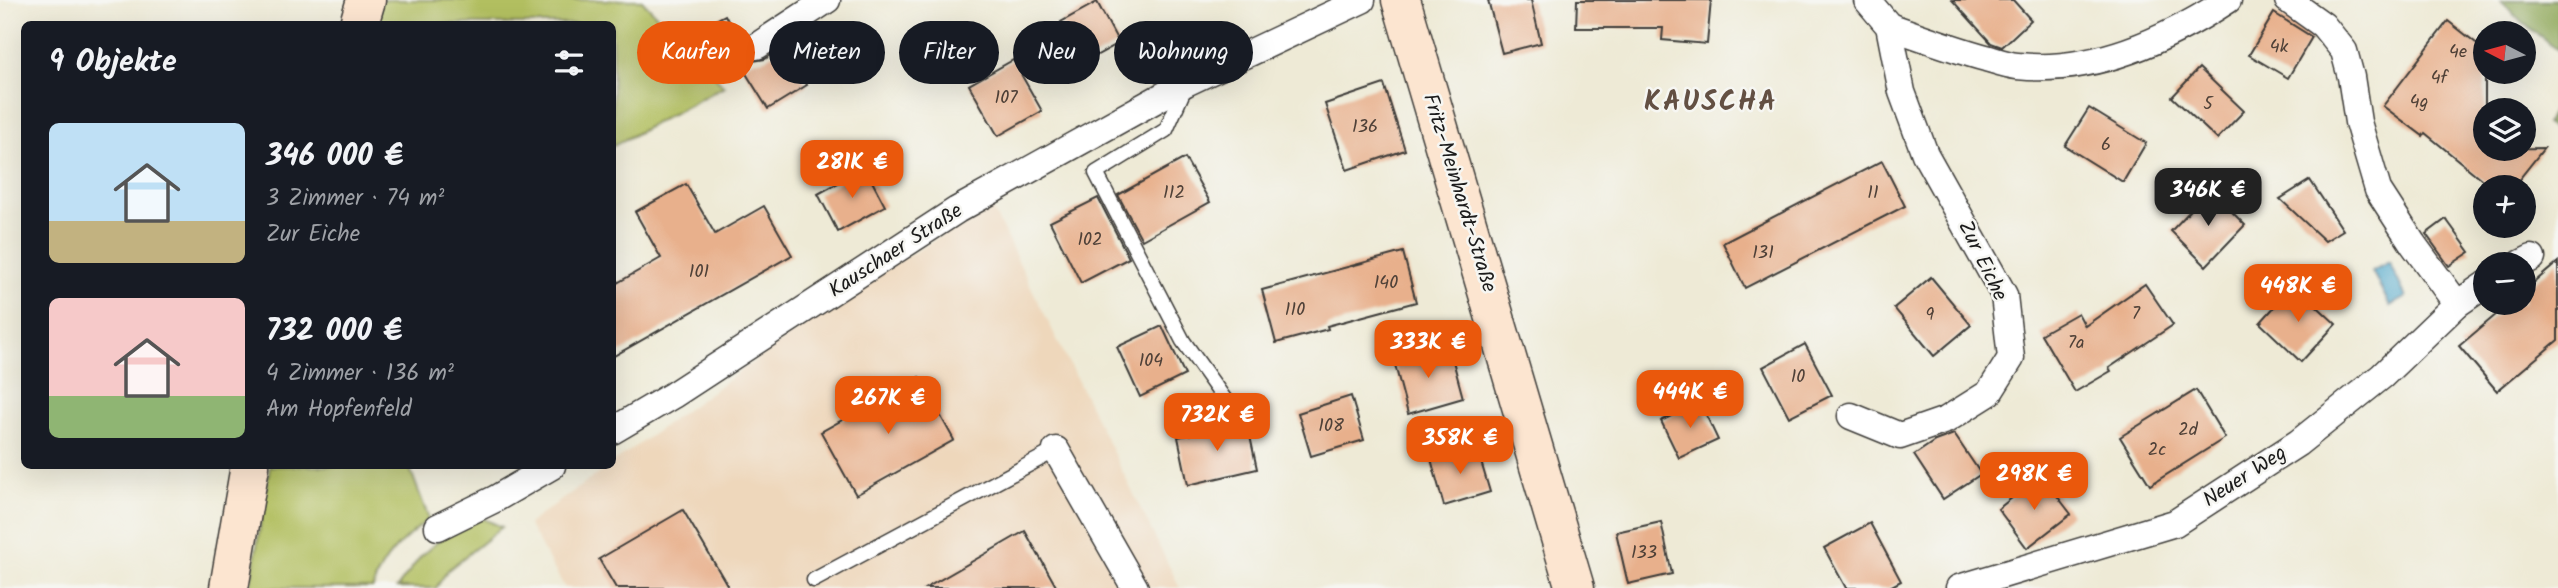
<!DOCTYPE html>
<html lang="de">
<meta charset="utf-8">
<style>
:root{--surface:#171b24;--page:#242831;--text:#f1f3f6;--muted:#9ea1a6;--accent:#ea580c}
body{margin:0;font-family:Kalam,sans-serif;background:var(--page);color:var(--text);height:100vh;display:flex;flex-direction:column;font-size:26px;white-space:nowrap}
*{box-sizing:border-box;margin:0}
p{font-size:23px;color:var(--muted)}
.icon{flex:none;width:38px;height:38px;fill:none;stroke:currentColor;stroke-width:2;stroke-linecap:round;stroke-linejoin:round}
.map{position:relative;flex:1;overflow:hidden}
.details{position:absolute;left:21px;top:21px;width:595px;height:448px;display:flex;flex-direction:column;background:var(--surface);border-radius:10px;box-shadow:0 7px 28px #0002}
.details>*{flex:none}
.top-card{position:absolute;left:637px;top:21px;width:665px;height:63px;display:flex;gap:14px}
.needle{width:46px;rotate:276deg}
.tools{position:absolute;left:2473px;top:21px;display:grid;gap:14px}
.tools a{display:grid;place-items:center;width:63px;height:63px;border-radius:50%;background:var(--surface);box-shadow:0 7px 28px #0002;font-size:35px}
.price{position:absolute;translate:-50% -60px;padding:0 16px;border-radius:14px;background:var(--accent);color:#fff;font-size:23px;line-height:46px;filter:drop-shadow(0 2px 4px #0008)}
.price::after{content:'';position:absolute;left:50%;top:42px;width:21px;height:16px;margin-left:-10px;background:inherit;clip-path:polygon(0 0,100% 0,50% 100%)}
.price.active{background:#222;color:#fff}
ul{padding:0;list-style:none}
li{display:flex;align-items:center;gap:21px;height:175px;padding:0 28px}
li span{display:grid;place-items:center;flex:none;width:196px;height:140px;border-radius:10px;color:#555}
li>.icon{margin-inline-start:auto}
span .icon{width:84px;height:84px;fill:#fffc;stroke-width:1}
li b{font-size:30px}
h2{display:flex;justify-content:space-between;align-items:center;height:84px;padding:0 28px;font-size:30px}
.tag{padding:0 24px;border-radius:32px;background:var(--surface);box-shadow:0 7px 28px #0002;font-size:24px;line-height:63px}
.tag.active{background:var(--accent);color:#fff}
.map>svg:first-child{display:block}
.built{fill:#eed7bb}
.green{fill:#b2bf61;stroke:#676e3e;stroke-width:2}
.forest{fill:#8da657;stroke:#54613a;stroke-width:2}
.water{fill:#4ca5c9;stroke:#346072;stroke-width:2}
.building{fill:#e8b08c}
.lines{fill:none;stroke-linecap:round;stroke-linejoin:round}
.lane-casing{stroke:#3c3b38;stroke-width:17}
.street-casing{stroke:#3c3b38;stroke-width:29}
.secondary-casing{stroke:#3c3b38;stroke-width:41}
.lane{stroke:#fff;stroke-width:14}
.street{stroke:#fff;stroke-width:26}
.secondary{stroke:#fce5d0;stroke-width:38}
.labels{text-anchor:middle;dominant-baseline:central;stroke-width:5;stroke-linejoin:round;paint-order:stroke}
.number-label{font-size:18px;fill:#4f4138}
.street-label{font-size:21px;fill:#1c1c1c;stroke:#f6f6f2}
.district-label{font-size:28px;font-weight:bold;letter-spacing:2px;fill:#635043;stroke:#f6f6f2}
</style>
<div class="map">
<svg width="2558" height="588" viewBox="0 0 2558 588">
<rect width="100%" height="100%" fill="#f6f6f2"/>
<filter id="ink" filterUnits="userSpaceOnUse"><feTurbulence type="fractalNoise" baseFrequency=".0143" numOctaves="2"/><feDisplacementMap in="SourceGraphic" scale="14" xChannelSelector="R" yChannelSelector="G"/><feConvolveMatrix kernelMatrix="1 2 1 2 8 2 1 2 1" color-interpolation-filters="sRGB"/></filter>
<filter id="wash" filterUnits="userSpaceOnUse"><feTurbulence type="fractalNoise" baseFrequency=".00686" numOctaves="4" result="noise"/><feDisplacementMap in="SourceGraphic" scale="28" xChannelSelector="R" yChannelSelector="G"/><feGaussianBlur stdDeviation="1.57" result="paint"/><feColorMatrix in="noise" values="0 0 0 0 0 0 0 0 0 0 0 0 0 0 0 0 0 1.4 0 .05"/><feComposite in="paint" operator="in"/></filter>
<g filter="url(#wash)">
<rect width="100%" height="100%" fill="#eeead6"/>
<path class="built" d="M991 206 1180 588H565L528 524 857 287Z"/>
<g class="green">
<path d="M381 0H642L724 86 613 146 612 24H373Z"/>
<path d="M270 466H409L429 519C406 537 380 558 373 588H250Z"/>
<path d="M477 516 502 527 448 570 436 588H397L421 556 444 536Z"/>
</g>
<g class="forest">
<path d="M2501 0H2558V50L2518 19Z"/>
<path d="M2558 99V132L2546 124Z"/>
</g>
<path class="water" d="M2389 262 2406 297 2390 306 2372 271Z"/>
<g id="blocks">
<g class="building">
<path d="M1488 0H1531L1541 43 1502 53Z"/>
<path d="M1577 0H1711L1707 44 1662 40 1663 28H1576Z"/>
<path d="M1952 0H2013L2031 20 2002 47 1991 43Z"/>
<path d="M1097 2 1119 43 1083 63 1061 22Z"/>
<path d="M2274 13 2312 37 2288 78 2249 55Z"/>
<path d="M725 15 740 44 704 63 689 34Z"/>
<path d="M2448 21 2485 50V149L2544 148 2513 187H2491L2425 133 2423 136 2383 106Z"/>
<path d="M784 47 807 85 768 109 742 67 753 61 765 59Z"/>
<path d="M1013 60 1042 111 998 136 969 85Z"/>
<path d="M2199 68 2244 111 2217 139 2172 97Z"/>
<path d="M1384 84 1405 150 1347 170 1325 104Z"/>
<path d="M2089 108 2146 143 2123 182 2065 146Z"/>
<path d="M1185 158 1210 202 1142 240 1118 195Z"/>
<path d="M1882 161 1905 206 1745 288 1723 243Z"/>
<path d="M865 168 885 206 838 232 818 194Z"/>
<path d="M2310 180 2343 230 2325 241 2280 199Z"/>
<path d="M686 184 715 234 764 206 792 255 612 357V286L661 258 635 212Z"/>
<path d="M2210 190 2245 225 2206 266 2171 231Z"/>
<path d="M1098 198 1129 258 1081 283 1050 222Z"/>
<path d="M2446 219 2470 252 2449 266 2426 234Z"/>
<path d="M1403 252 1416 302 1327 326 1328 329 1276 343 1262 290Z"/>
<path d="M2558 262V340L2497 391 2459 346 2510 303H2524V291Z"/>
<path d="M1931 277 1971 325 1934 356 1894 308Z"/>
<path d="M2145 284 2173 325 2109 368 2111 371 2075 392 2041 334 2078 313 2085 326Z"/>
<path d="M2294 285 2336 324 2301 362 2260 323Z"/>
<path d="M1162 326 1185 375 1140 397 1117 347Z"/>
<path d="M1805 344 1832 395 1789 417 1763 367Z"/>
<path d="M1449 346 1463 398 1408 414 1394 361Z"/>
<path d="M919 377 954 440 856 495 821 432Z"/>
<path d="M2196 390 2225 438 2150 485 2120 437Z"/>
<path d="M1351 396 1364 440 1311 456 1298 413Z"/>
<path d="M1700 402 1718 440 1679 458 1661 421Z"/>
<path d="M1247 422 1257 469 1188 485 1178 437Z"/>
<path d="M1954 434 1981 474 1943 499 1914 455 1935 441Z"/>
<path d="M1476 445 1490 492 1444 506 1431 459Z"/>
<path d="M2041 475 2071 514 2027 548 1998 509Z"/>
<path d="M683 510 729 588H616L599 559Z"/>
<path d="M1661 522 1672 574 1628 584 1616 532Z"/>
<path d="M1870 523 1901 581 1888 588H1846L1824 548Z"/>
<path d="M1025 531 1057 588H926Z"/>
</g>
</g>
</g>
<g filter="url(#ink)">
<use href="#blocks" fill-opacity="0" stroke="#3c3b38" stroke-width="2"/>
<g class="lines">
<defs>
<g id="lane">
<path d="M1186 85 1166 130 1096 173 1183 341 1225 400"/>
<path d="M814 580 1056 450"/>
</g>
<g id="street">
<path d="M2288 0 2323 25 2344 51 2351 77 2358 122 2378 190 2413 244 2457 304"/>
<path d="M1889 26C1921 37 1953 49 1986 58 1996 61 2007 65 2017 66 2091 74 2167 40 2228 0"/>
<path d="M757 46 827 0"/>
<path d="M2520 264 2532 258"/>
<path d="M1851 416 1900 436 1946 420 1989 393 2011 358 2004 295 1925 154 1902 92 1889 26 1867 0"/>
<path d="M612 431 673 395 957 210 1186 83 1362 0"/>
<path d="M1056 450 1135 588"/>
<path d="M438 527 495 499 552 466"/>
<path d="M1959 588 2175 523 2298 443 2382 376 2457 304 2485 285"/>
</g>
<g id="secondary">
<path d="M1401 0 1575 588"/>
<path d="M359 24 366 0"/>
<path d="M229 588 250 466"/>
</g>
</defs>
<use href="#lane" class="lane-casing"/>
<use href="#street" class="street-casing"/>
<use href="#secondary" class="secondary-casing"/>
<use href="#lane" class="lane"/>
<use href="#street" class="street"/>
<use href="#secondary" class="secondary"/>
</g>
</g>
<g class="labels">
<g class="number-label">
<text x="2279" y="47">4k</text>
<text x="2458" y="52">4e</text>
<text x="2439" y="78">4f</text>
<text x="1006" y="98">107</text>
<text x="2419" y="102">4g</text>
<text x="2208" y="104">5</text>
<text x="1365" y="127">136</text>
<text x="2106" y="145">6</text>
<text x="1174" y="193">112</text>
<text x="1873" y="193">11</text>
<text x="1090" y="240">102</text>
<text x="1763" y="253">131</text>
<text x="699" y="272">101</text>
<text x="1386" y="283">140</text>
<text x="1295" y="310">110</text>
<text x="2136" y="314">7</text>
<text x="1930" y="315">9</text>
<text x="2076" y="343">7a</text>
<text x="1151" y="361">104</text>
<text x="1798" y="377">10</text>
<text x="1331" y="426">108</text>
<text x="2188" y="430">2d</text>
<text x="2157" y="450">2c</text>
<text x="1644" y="553">133</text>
</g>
<g class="street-label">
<text transform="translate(1459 193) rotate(73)">Fritz-Meinhardt-Straße</text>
<text transform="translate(896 251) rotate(-33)">Kauschaer Straße</text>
<text transform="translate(1982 261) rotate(64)">Zur Eiche</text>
<text transform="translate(2245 477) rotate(-33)">Neuer Weg</text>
</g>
<g class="district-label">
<text x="1711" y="102">KAUSCHA</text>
</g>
</g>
</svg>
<div class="tools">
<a><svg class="needle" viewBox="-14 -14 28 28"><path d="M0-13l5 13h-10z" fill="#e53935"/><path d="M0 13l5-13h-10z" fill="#9ea1a6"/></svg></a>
<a><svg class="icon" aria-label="layers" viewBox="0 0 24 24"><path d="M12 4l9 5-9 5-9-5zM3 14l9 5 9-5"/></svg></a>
<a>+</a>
<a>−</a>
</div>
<b class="price" style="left:852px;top:200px">281K €</b>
<b class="price active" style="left:2208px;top:228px">346K €</b>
<b class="price" style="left:2298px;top:324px">448K €</b>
<b class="price" style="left:1428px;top:380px">333K €</b>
<b class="price" style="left:1690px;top:430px">444K €</b>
<b class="price" style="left:888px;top:436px">267K €</b>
<b class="price" style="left:1217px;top:453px">732K €</b>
<b class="price" style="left:1460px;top:476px">358K €</b>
<b class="price" style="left:2034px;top:512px">298K €</b>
<div class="top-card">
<a class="tag active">Kaufen</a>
<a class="tag">Mieten</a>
<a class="tag">Filter</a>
<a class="tag">Neu</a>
<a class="tag">Wohnung</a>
</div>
<section class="details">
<h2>9 Objekte<svg class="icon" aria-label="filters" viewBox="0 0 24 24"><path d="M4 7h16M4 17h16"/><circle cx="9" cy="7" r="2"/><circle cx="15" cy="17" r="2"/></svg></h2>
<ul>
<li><span style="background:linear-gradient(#bfe0f5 70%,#c2b280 0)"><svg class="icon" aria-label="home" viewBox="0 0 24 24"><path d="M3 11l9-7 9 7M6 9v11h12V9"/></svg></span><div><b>346 000 €</b><p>3 Zimmer · 74 m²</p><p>Zur Eiche</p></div></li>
<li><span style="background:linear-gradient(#f6c9c9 70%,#8fb573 0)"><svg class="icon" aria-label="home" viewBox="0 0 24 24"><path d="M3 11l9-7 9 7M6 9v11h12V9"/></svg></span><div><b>732 000 €</b><p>4 Zimmer · 136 m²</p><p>Am Hopfenfeld</p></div></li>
</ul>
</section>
</div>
